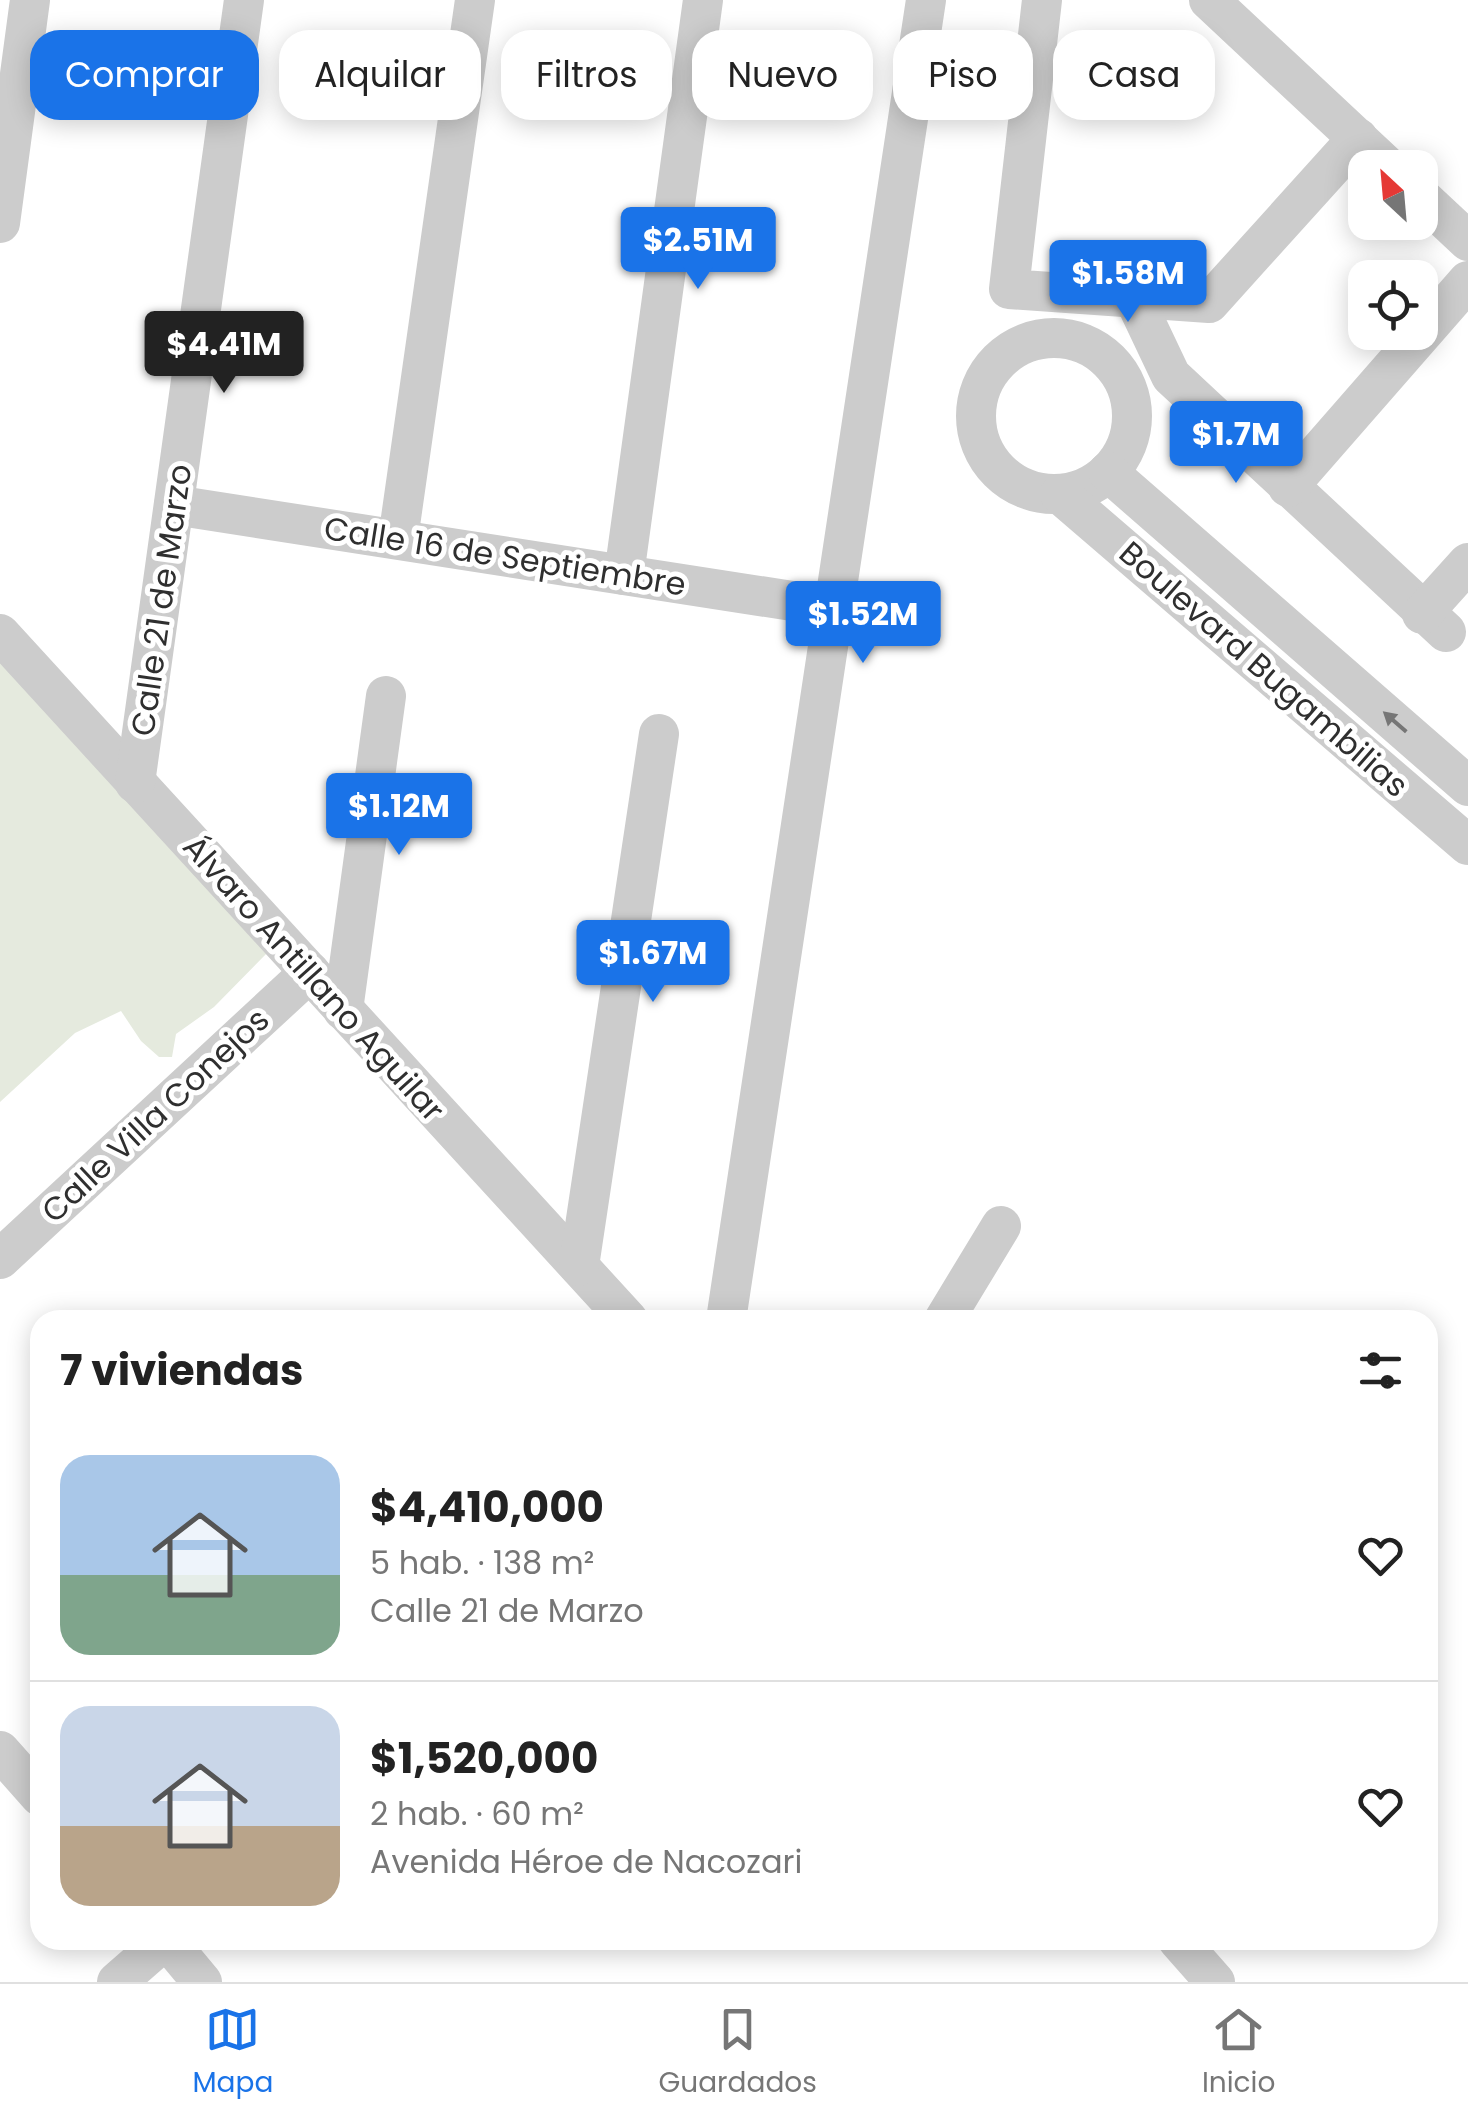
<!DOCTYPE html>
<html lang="es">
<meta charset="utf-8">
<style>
:root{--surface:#fff;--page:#f6f6f6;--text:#222;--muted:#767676;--line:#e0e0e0;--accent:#1a73e8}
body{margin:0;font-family:Poppins,sans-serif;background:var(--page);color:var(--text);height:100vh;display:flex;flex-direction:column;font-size:38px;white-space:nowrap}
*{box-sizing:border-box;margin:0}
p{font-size:32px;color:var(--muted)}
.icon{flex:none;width:55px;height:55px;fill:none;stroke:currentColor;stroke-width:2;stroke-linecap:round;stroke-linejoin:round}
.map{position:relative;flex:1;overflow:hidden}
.side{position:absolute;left:30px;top:1310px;width:1408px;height:640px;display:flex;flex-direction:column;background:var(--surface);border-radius:30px;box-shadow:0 5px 25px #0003}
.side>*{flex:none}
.banner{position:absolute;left:30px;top:30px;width:1410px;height:90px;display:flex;gap:20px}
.needle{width:65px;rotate:334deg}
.fabs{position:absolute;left:1348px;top:150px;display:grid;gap:20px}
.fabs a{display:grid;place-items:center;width:90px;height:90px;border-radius:20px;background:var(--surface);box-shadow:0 5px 25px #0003;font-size:50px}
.price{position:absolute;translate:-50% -85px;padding:0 22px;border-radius:10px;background:var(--accent);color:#fff;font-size:32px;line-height:65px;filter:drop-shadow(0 2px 5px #0008)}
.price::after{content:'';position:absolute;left:50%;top:60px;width:30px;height:22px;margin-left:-15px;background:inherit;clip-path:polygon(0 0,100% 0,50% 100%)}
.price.current{background:#222;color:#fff}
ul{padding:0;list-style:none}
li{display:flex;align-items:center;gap:30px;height:250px;padding:0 30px}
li+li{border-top:2px solid var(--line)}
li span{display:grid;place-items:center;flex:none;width:280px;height:200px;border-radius:30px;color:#555}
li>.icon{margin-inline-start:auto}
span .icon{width:120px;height:120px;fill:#fffc;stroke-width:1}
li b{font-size:42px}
h2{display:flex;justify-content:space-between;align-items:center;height:120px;padding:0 30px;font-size:42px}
.chip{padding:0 35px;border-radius:30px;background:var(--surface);box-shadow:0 5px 25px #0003;font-size:35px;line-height:90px}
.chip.current{background:var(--accent);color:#fff}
.tab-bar{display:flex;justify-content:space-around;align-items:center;height:140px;border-top:2px solid var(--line);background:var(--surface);font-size:28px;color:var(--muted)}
.tab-bar a{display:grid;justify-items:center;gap:5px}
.tab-bar .current{color:var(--accent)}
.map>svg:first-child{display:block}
.green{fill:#e5eade}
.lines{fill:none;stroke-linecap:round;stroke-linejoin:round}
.minor{stroke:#ccc;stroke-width:40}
.oneway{fill:#767676}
.labels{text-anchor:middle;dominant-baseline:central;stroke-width:10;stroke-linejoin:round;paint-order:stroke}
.street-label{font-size:32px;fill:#2f2f2f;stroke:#fff}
</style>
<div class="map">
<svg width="1468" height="1982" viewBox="0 0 1468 1982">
<rect width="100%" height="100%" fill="#fff"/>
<path class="green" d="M0 651 268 952 214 1007 176 1034 172 1057H159L141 1041 121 1011 75 1033 0 1102Z"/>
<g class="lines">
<g class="minor">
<path d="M1042 0 1009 289 1209 303 1358 138"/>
<path d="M1209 0 1389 168"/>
<path d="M1420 196 1468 241"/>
<path d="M0 223 30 0"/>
<path d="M1134 298 1171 376 1446 632"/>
<circle cx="1054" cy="416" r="78"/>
<path d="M1108 472 1468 786"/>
<path d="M1288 487 1468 281"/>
<path d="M1060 494 1468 845"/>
<path d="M174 505 837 608"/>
<path d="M398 539 475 0"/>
<path d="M624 575 703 0"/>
<path d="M1422 614 1468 563"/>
<path d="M0 634 628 1320"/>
<path d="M135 783 244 0"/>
<path d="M343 1010 386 696"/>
<path d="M0 1259 310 972"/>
<path d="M579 1266 659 734"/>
<path d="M726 1320 926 0"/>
<path d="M944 1320 1001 1226"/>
<path d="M0 1751 40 1796"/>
<path d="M167 1940 202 1982"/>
<path d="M1178 1940 1215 1982"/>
<path d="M117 1982 165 1940"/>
</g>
</g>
<defs><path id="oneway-solid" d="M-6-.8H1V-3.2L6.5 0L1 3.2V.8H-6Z" transform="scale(2.5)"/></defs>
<use class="oneway" href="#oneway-solid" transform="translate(1395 722) rotate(-139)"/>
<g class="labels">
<g class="street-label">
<text transform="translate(505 556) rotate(9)">Calle 16 de Septiembre</text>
<text transform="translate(161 600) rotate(-82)">Calle 21 de Marzo</text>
<text transform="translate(1264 669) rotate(41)">Boulevard Bugambilias</text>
<text transform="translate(314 978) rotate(48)">Álvaro Antillano Aguilar</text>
<text transform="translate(155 1115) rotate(-43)">Calle Villa Conejos</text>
</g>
</g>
</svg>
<div class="fabs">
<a><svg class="needle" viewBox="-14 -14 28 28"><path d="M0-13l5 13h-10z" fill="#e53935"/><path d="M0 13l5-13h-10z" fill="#767676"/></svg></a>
<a><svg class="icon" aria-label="locate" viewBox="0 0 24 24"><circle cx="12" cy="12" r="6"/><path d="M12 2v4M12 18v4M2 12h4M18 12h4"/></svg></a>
</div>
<b class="price" style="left:698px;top:292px">$2.51M</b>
<b class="price" style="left:1128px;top:325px">$1.58M</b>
<b class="price current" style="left:224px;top:396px">$4.41M</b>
<b class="price" style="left:1236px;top:486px">$1.7M</b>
<b class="price" style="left:863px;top:666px">$1.52M</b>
<b class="price" style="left:399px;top:858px">$1.12M</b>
<b class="price" style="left:653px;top:1005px">$1.67M</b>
<div class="banner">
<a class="chip current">Comprar</a>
<a class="chip">Alquilar</a>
<a class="chip">Filtros</a>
<a class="chip">Nuevo</a>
<a class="chip">Piso</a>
<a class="chip">Casa</a>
</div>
<section class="side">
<h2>7 viviendas<svg class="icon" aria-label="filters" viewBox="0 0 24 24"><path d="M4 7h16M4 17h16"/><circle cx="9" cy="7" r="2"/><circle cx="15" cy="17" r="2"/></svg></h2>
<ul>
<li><span style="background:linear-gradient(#a9c7e8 60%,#7fa58c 0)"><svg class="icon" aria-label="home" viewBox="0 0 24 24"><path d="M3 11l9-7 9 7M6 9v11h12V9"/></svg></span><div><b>$4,410,000</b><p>5 hab. · 138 m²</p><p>Calle 21 de Marzo</p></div><svg class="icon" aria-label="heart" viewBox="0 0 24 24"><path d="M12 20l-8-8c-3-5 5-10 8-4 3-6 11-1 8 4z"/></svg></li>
<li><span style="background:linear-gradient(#c9d6e8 60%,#b9a48a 0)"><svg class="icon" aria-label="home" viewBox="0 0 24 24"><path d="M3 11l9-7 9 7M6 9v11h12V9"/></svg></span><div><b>$1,520,000</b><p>2 hab. · 60 m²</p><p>Avenida Héroe de Nacozari</p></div><svg class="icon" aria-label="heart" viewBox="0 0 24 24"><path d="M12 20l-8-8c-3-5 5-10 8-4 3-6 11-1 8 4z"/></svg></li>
</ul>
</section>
</div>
<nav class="tab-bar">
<a class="current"><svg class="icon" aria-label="map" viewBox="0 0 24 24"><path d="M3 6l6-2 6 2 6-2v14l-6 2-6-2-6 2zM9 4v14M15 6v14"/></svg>Mapa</a>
<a><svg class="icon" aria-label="saved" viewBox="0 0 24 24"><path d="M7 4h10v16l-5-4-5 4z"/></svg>Guardados</a>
<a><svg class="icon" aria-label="home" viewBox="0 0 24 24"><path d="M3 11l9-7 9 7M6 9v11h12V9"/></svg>Inicio</a>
</nav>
